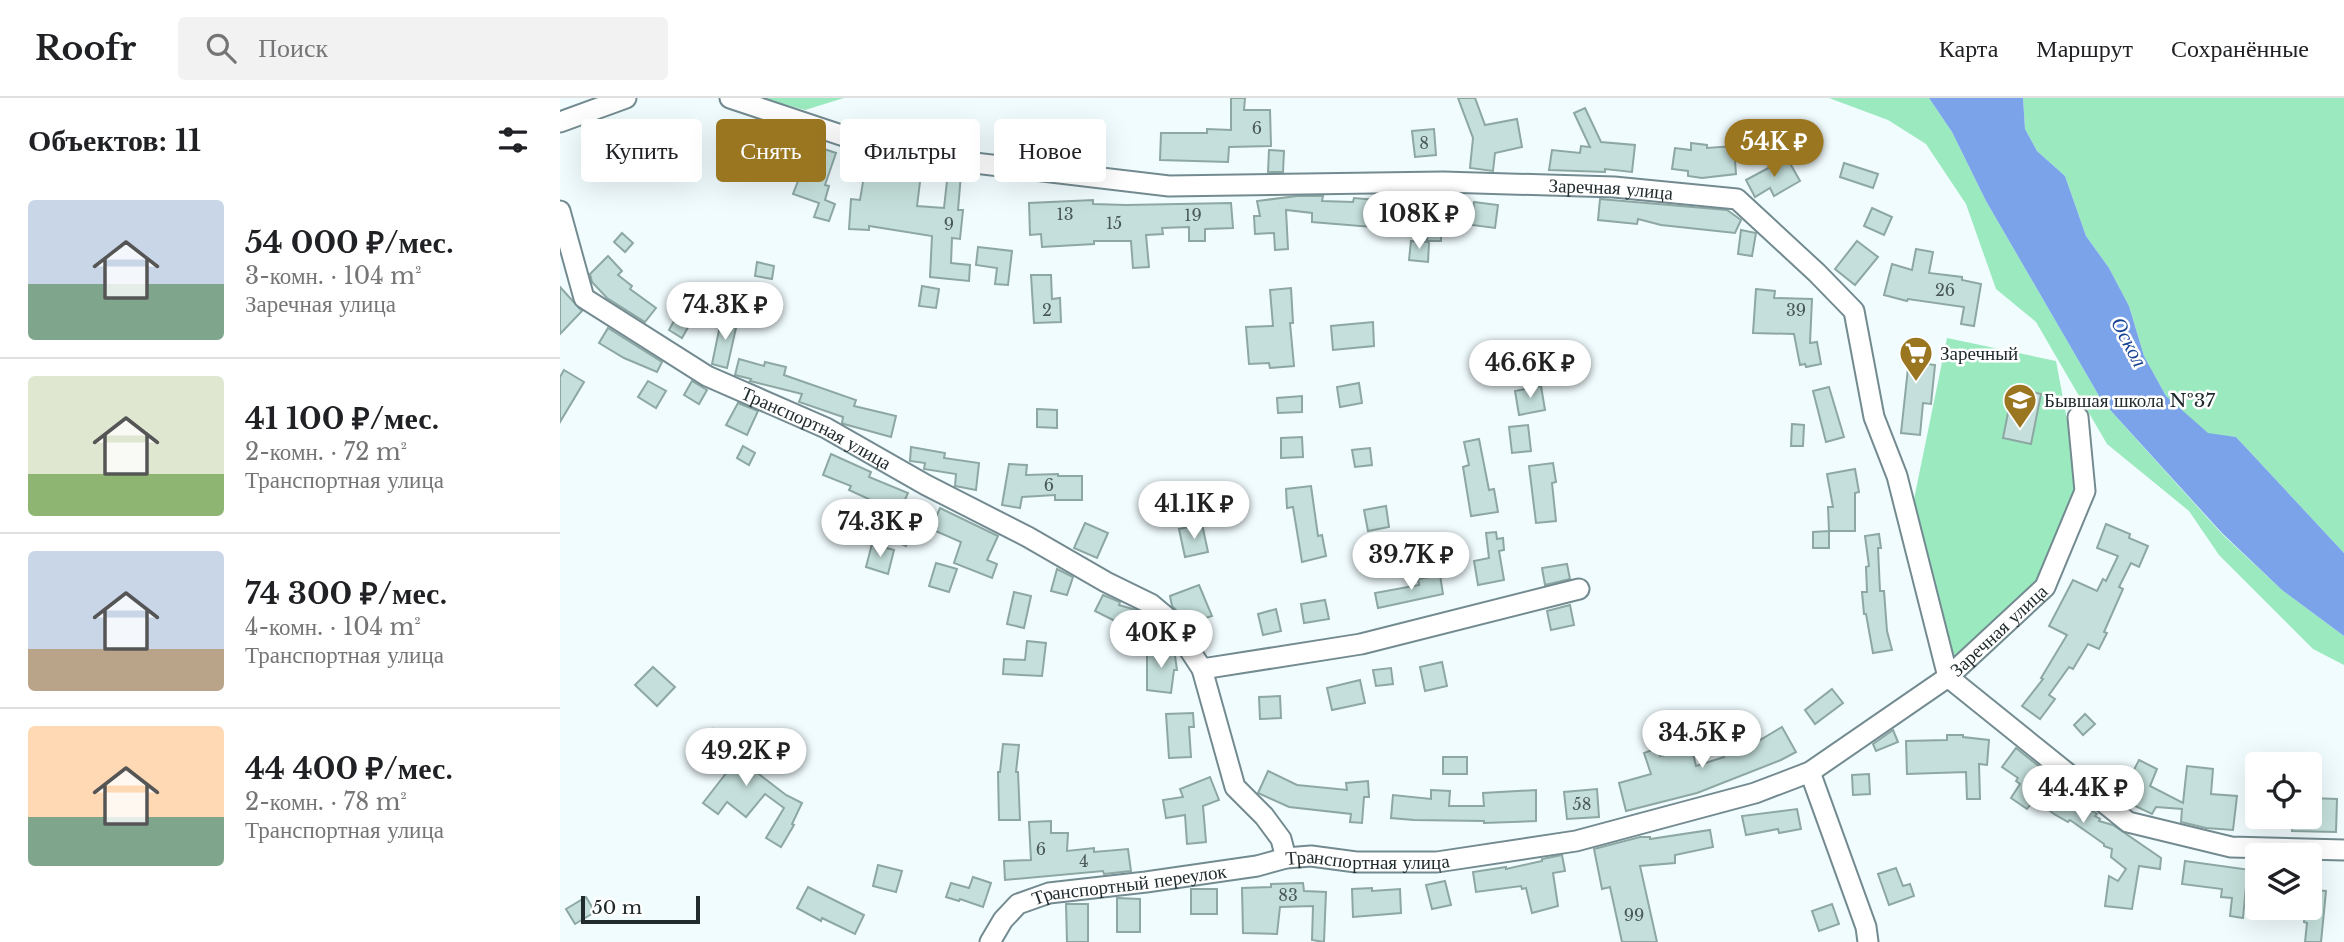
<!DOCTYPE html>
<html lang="ru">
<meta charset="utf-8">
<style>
:root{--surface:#fff;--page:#f2f2f2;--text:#202124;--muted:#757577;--line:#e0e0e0;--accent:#9a7621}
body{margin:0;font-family:"Libre Baskerville",serif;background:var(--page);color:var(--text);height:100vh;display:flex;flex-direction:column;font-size:26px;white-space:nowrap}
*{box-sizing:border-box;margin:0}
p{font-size:23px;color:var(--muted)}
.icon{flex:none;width:38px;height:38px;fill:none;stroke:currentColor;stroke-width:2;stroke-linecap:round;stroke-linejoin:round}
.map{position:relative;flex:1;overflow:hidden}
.panel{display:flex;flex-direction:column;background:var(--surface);width:560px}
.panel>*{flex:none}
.top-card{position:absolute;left:21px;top:21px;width:665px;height:63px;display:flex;gap:14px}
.tools{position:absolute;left:1685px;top:654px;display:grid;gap:14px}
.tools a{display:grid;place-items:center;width:77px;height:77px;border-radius:7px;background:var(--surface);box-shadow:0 7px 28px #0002;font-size:35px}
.scale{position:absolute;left:21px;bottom:18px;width:119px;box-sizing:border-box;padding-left:7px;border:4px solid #212b2d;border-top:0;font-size:19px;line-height:24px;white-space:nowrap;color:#212b2d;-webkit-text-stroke:5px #fff;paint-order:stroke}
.price{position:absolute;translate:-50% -60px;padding:0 16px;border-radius:24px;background:#fff;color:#222;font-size:23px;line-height:46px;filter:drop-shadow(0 2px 4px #0008)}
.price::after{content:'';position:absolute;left:50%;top:42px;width:21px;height:16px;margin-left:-10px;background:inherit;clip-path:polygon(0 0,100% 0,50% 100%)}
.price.active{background:var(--accent);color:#fff}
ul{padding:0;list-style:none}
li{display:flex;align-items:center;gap:21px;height:175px;padding:0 28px}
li+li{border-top:2px solid var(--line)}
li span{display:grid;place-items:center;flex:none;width:196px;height:140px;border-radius:7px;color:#555}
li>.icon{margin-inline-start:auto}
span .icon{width:84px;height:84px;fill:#fffc;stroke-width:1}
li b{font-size:30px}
h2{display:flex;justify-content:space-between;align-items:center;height:84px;padding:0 28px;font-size:30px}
.tag{padding:0 24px;border-radius:7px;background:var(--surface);box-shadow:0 7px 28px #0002;font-size:24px;line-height:63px}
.tag.active{background:var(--accent);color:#fff}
header{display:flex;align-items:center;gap:42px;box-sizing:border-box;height:98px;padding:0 35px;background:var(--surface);border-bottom:2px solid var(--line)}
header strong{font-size:33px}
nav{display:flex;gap:38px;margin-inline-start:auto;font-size:24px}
.search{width:490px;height:63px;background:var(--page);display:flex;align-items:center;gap:18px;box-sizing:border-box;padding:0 24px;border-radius:7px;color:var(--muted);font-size:26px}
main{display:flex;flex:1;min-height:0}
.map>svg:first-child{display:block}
.green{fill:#9ae9bf}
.water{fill:#7ba3ea}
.building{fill:#c5e0dc;stroke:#8da7a3;stroke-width:2}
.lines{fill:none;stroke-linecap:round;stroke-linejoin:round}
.minor-casing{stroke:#738b90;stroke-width:23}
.minor{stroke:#fff;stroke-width:19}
.labels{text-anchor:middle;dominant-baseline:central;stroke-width:5;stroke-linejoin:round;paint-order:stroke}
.number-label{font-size:16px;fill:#4a5859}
.street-label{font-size:19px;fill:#212b2d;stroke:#fff}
.poi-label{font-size:19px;fill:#212b2d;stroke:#fff;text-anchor:start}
.water-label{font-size:21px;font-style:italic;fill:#174394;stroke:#fff}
</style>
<header>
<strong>Roofr</strong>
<div class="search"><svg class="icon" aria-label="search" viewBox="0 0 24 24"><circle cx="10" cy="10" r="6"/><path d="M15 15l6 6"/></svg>Поиск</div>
<nav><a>Карта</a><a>Маршрут</a><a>Сохранённые</a></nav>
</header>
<main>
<section class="panel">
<h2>Объектов: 11<svg class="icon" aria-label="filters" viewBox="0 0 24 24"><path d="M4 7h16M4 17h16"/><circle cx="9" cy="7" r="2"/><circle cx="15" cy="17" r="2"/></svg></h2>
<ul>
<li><span style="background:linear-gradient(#c9d6e8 60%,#7fa58c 0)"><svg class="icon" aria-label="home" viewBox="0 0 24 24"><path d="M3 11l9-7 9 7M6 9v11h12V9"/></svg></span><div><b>54 000 ₽/мес.</b><p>3-комн. · 104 m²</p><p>Заречная улица</p></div></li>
<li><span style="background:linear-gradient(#dfe7d0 70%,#8fb573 0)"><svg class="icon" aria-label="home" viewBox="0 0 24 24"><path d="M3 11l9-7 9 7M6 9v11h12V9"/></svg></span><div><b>41 100 ₽/мес.</b><p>2-комн. · 72 m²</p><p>Транспортная улица</p></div></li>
<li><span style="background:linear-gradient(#c9d6e8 70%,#b9a48a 0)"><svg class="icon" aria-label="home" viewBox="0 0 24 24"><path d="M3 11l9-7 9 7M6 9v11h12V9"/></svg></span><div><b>74 300 ₽/мес.</b><p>4-комн. · 104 m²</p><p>Транспортная улица</p></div></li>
<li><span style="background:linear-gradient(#ffd9b3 65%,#7fa58c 0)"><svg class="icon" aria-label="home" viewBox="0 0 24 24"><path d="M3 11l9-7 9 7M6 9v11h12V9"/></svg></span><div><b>44 400 ₽/мес.</b><p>2-комн. · 78 m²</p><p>Транспортная улица</p></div></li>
</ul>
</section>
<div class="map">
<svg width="1784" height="844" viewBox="0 0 1784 844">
<rect width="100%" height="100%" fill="#f1fcfe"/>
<g class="green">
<path d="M201 0H284L245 12Z"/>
<path d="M1269 0H1369L1392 34 1426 103 1542 303 1662 436 1722 492 1784 538V567L1753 551 1659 457 1629 413 1547 346 1476 224 1436 191 1406 106 1366 46 1328 22Z"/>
<path d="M1463 0H1784V455L1676 339 1648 336 1606 298 1584 258 1569 208 1549 170 1526 138 1505 78 1477 53 1465 31Z"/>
<path d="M1387 240 1496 263 1521 396 1481 489 1391 570 1353 406Z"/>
</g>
<path class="water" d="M1369 0H1463L1465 31 1477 53 1505 78 1526 138 1549 170 1569 208 1584 258 1606 298 1648 335 1676 339 1784 455V538L1722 492 1662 435 1542 303 1426 103 1392 34Z"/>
<g class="building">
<path d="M671 0H685L684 12H710L711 48 669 49 668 64 600 62 601 35H647V31L671 32Z"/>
<path d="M898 0H915L925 27 957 21 962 49 935 55 933 73 910 70 913 40Z"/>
<path d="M1025 10 1041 44 1075 47 1072 74 1045 71V74L989 72 992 52 1020 55 1021 48 1030 49 1014 15Z"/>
<path d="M196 22 213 27 204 51 187 44Z"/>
<path d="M457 29 477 30V52L457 51Z"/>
<path d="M874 31 876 57 855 59 852 33Z"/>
<path d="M75 32 90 39 85 48 112 59 100 83 75 71 73 76 47 65 54 47 64 52Z"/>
<path d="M1131 45 1147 47V50L1174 48 1176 76 1142 80 1128 78V73L1112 71 1115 50 1131 52Z"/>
<path d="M252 47 276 55 265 87 269 88 265 102 275 106 269 123 254 119 259 105 233 96Z"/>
<path d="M709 52 724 53 723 74H708Z"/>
<path d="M1227 60 1240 83 1214 98 1210 90 1195 99 1186 82Z"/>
<path d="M1284 65 1318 76 1313 90 1280 79Z"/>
<path d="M306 66 322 69 321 71 361 76 357 108 384 110 388 74 401 76 398 112H403L400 141 392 140 391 165 410 167 409 183 370 179 372 138 309 128V132L289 131 291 101 300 102Z"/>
<path d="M737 98H763L762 103 793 104 794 100 840 104 838 128 812 126V129L752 124V115L726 112 728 151 715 152 714 135 695 136 694 118H700L697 103Z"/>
<path d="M1040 101 1167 112 1181 122 1175 135 1101 127 1078 121 1077 126 1038 122Z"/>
<path d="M533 102V106L566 107 671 105 673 130 645 131V143H629V129L602 130 603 136 586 137 589 169 573 170 571 143H534V146L482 149 481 136 470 137 469 105Z"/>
<path d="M914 104 938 107 935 130 912 127Z"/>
<path d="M871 106 890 107V133H881V143H867L868 112H871Z"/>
<path d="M1312 110 1332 119 1324 137 1304 128Z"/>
<path d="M1181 132 1196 135 1192 158 1178 156Z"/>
<path d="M62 135 73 145 65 154 54 144Z"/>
<path d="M851 143 869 144 868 164 849 162Z"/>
<path d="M1297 143 1318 159 1295 187 1275 171Z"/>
<path d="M418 149 452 153 448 187 435 186 437 170 416 167Z"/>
<path d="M1356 151 1373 154 1369 175 1402 179V182L1421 186 1414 228 1401 226 1404 209 1348 201 1347 203 1324 197 1332 166 1352 172Z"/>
<path d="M48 158 62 173 58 177 72 188 70 191 96 210 85 224 47 200 32 184 30 176Z"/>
<path d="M197 164 214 168 212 181 195 178Z"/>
<path d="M471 177H491L492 201 500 200 501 224 474 225Z"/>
<path d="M362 188 379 191 376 210 359 208Z"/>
<path d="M0 189 22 213 0 236Z"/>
<path d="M731 190 733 225H730L734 268 710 270 709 265 689 266 686 229 713 228 710 192Z"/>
<path d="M1196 191 1215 193 1214 200 1252 201 1250 245 1257 244 1261 266 1246 269 1245 266 1240 267 1234 236 1193 235Z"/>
<path d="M123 207 136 215 122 240 109 232Z"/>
<path d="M162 218 178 221 167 270 152 266Z"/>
<path d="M813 224 814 248 773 252 771 228Z"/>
<path d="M48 230 102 264 97 274 64 260 39 245Z"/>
<path d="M179 261 204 268 205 264 226 269 224 277 296 302 294 308 336 318 331 339 284 326 282 325 283 319 239 304 242 296 190 283 191 281 175 277Z"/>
<path d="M1347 263 1375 267 1371 306 1363 305 1360 337 1341 335 1348 270Z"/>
<path d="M4 272 24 284 0 324V279Z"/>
<path d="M88 283 106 293 96 310 78 299Z"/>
<path d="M132 283 147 292 139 306 124 297Z"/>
<path d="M799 285 802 305 780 309 777 289Z"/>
<path d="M981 288 985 312 959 317 955 293Z"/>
<path d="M1269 289 1284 339 1266 344 1253 293Z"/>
<path d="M1453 290 1481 296 1471 346 1443 340Z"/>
<path d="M742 298V314L718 315 717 300Z"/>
<path d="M178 305 198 313 187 337 166 327Z"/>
<path d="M477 311 497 312V330L477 329Z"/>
<path d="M1232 326 1244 327 1243 348H1231Z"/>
<path d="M968 327 971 353 952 355 949 329Z"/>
<path d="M742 339 743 359 721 360V340Z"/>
<path d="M919 341 929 392 934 391 938 414 911 418 903 369 909 367 904 344Z"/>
<path d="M183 348 195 355 189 367 177 360Z"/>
<path d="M351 349 385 355 384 360 419 365 416 392 395 388 396 376 364 371 365 365 350 363Z"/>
<path d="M810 350 812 367 795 369 792 352Z"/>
<path d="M271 356 311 374 309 379 348 395 339 415 289 392 291 388 263 377Z"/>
<path d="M993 365 996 384 992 385 996 423 976 425 969 368Z"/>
<path d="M449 366 467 367 466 377 498 376V378H522V402H495V397L462 399 460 410 442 407Z"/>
<path d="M1295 371 1299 394 1295 395V433H1269L1268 409H1273L1267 376Z"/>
<path d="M751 388 758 438 762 437 766 458 742 464 733 409 727 410 726 391Z"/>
<path d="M826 408 829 429 808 433 804 412Z"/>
<path d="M380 410 438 438 427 462 437 466 432 480 394 465 401 444 371 431Z"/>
<path d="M340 416 368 427 362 440 351 435 346 448 331 442Z"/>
<path d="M525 425 548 435 537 460 514 450Z"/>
<path d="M642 426 648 454 625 459 619 431Z"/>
<path d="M1546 426 1570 436 1569 440 1588 448 1579 469 1571 465 1559 489 1563 491 1544 534 1547 535 1539 551 1528 546 1513 571 1509 569 1489 597 1495 601 1480 621 1462 608 1483 581 1481 580 1507 537 1489 528 1513 482 1537 493 1543 481 1546 483 1558 458 1537 450Z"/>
<path d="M1269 433V450H1253V434Z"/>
<path d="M936 434 937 441 943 440 944 452 939 453 944 482 918 487 914 463 929 460 926 435Z"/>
<path d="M1319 436 1321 450H1318L1320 493H1324L1327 533 1332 552 1313 555 1306 516H1304L1302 494H1307L1306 469 1309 468 1305 438Z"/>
<path d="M312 446 334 452 328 476 306 469Z"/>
<path d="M376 465 397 471 389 494 369 488Z"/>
<path d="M1007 466 1010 481 985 487 982 470Z"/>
<path d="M497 471 513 479 507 497 491 493Z"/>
<path d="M880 477 883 496 818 510 815 495 859 487 858 481Z"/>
<path d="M639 487 652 518 645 520 647 526 633 532 628 520 623 519 612 508 610 498Z"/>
<path d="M454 494 471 498 464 530 447 526Z"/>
<path d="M543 497 560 504 559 507 576 512 589 521 585 533 559 525 535 513Z"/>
<path d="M765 502 769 521 744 525 741 506Z"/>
<path d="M1010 507 1014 527 991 532 987 513Z"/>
<path d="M716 511 721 533 703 537 698 516Z"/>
<path d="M467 543 486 545 482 578 443 576 444 561 465 562Z"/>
<path d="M614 551 617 572H614L611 595 587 592V553Z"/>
<path d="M882 564 887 588 865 593 860 569Z"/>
<path d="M93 569 115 589 97 608 75 587Z"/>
<path d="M831 570 833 586 816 588 813 572Z"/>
<path d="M800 582 805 605 772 612 767 590Z"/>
<path d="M1272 591 1283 605 1255 626 1245 612Z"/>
<path d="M720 598 721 620 700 621 699 599Z"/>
<path d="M633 615 634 629H629L631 659 609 660 606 616Z"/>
<path d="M1525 616 1535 626 1523 637 1514 627Z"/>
<path d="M1222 629 1236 654 1221 662 1137 695 1066 713 1059 685 1091 676 1084 655 1097 650 1100 658 1132 651 1136 668 1164 659 1161 651 1197 635 1200 642Z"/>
<path d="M153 631 173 647 169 653 226 697 242 705 232 726 234 727 221 749 206 740 224 710 205 696 186 719 167 704 158 716 143 705 167 674 138 650Z"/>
<path d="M1333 632 1338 644 1316 653 1313 646Z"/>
<path d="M1387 637H1403V639L1429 642 1427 667 1419 666 1420 701H1407L1406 674 1347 676 1346 643 1387 642Z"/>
<path d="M443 646 459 647 456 674H458L460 722H439L438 674H440Z"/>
<path d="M1456 650 1511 694 1509 697 1537 716 1535 718 1540 721 1539 723 1553 727 1601 760 1600 771 1579 768 1572 811 1545 808 1549 778 1558 783 1566 771 1551 759 1552 751 1544 748V746L1510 722 1508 724 1494 716 1475 701 1467 711 1451 700 1460 686 1456 683 1458 680 1442 669Z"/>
<rect x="883" y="659" width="24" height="17"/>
<path d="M1579 662 1597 671 1590 688 1623 705 1627 668 1653 671 1651 696 1677 698 1673 732 1646 730 1621 724 1622 711 1596 709 1592 716 1558 700 1547 692 1556 681 1565 689Z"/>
<path d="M708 673 737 687 787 692 786 685 808 683 809 699H804L802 725 790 724 791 716 729 709 698 695Z"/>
<path d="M1309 676 1310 696 1293 697 1292 677Z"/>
<path d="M650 679 659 702 643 708 646 744 627 746 625 717 606 720 603 702 623 699 620 691Z"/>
<path d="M1037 691 1039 719 1007 721 1004 694Z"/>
<path d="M871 692 890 693 889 708H924L923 695 976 692V723L924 725V723L854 722 831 720 833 697 871 701Z"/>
<path d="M1750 700 1777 701 1776 734 1732 733 1734 719H1750Z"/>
<path d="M1237 711 1241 731 1219 735 1218 731 1186 737 1182 718Z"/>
<path d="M491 723V735H508L507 753 534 750V754L568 751 571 773 544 776 543 773 445 782 444 763 471 762 469 724Z"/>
<path d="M1150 732 1153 749 1115 757V765L1080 768 1097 844H1062L1050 789 1042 791 1034 751 1080 739H1090V741Z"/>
<path d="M1002 757 1005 773 993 775 998 808 972 815 966 790 962 791 961 788 916 794 913 774 946 769V771L982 763V761Z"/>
<path d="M1625 763 1698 773V789L1686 788 1683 820 1670 818 1672 800 1661 799 1662 791 1622 786Z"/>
<path d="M318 767 342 773 336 794 313 788Z"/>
<path d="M1336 770 1343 788 1350 786 1354 798 1329 807 1318 776Z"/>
<path d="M413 779 431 785 423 809 400 801 399 803 386 799 391 785 409 790Z"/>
<path d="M885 783 891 807 872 811 866 787Z"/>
<path d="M743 785 744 793 766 794 764 844 752 842 753 808 720 809 717 836 683 835 682 790 711 789V786Z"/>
<path d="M248 789 304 817 295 836 262 820 261 823 237 810Z"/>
<path d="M812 790V793L840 791 841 815 793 819 792 791Z"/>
<rect x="631" y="791" width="26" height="25"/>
<path d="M1750 792 1766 793 1761 844H1745L1747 825 1744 824 1745 810H1750Z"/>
<path d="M26 799 35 814 15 826 6 811Z"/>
<path d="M557 800 580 801V834H557Z"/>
<path d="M506 806H528V844H507Z"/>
<path d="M1272 806 1279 826 1259 833 1252 813Z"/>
</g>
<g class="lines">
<defs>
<g id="minor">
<path id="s1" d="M170 0 338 56 609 88 883 84 1054 89 1177 101 1257 175 1294 213 1314 319 1337 378 1388 579 1485 489 1525 393 1518 319"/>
<path d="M0 24 66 0"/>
<path id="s2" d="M0 113 24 200 147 278 266 330 366 387 468 439 546 484 591 506 610 522 642 571 675 689 704 718 721 741 726 760"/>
<path d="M642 571 801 546 1019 491"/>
<path d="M1250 674 1306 829 1308 844"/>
<path id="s3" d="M430 844 443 822 458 806 489 795 586 784 697 768 726 760 751 758 796 764H877L1016 743 1195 695 1250 674 1388 579 1568 724 1671 749 1784 752"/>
</g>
</defs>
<use href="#minor" class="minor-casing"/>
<use href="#minor" class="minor"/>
</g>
<defs>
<symbol id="supermarket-pin" viewBox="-11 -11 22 30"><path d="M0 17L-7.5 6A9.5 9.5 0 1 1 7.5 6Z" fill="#9a7621" stroke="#fff"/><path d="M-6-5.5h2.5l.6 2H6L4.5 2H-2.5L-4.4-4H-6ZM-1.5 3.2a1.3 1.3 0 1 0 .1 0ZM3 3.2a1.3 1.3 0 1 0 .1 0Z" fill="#fff"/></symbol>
<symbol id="school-pin" viewBox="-11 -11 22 30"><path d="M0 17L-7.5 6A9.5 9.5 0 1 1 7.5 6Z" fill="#9a7621" stroke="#fff"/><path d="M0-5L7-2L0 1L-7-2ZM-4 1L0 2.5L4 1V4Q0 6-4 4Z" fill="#fff"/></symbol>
</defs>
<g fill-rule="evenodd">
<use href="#supermarket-pin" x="1337" y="236" width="38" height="52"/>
<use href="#school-pin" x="1441" y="283" width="38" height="52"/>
</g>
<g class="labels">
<g class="number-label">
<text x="697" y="30">6</text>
<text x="864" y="45">8</text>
<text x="505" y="116">13</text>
<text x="633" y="117">19</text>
<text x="554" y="125">15</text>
<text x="389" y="126">9</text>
<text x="1385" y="192">26</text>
<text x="487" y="212">2</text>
<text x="1236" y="212">39</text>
<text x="489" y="387">6</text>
<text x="1022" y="706">58</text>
<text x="481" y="751">6</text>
<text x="524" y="763">4</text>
<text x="728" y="797">83</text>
<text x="1074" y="817">99</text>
</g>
<g class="street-label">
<text stroke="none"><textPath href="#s1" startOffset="892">Заречная улица</textPath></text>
<text stroke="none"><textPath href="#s2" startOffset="357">Транспортная улица</textPath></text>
<text stroke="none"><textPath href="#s1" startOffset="1628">Заречная улица</textPath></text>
<text stroke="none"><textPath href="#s3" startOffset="402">Транспортная улица</textPath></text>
<text stroke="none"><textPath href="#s3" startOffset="161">Транспортный переулок</textPath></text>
</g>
<g class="poi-label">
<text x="1380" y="255">Заречный</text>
<text x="1484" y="302">Бывшая школа №37</text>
</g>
<g class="water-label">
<text transform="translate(1569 244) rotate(62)">Оскол</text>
</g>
</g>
</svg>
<div class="tools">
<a><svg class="icon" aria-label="locate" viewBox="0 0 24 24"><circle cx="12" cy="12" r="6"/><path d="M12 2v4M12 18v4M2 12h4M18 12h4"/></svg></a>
<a><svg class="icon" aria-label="layers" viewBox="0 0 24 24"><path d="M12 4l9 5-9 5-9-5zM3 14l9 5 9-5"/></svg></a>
</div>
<div class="scale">50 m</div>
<b class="price active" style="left:1214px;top:81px">54K ₽</b>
<b class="price" style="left:859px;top:153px">108K ₽</b>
<b class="price" style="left:165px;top:244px">74.3K ₽</b>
<b class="price" style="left:970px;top:302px">46.6K ₽</b>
<b class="price" style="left:634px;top:443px">41.1K ₽</b>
<b class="price" style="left:320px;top:461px">74.3K ₽</b>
<b class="price" style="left:851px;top:494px">39.7K ₽</b>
<b class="price" style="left:601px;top:572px">40K ₽</b>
<b class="price" style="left:1142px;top:672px">34.5K ₽</b>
<b class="price" style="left:186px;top:690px">49.2K ₽</b>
<b class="price" style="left:1523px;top:727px">44.4K ₽</b>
<div class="top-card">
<a class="tag">Купить</a>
<a class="tag active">Снять</a>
<a class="tag">Фильтры</a>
<a class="tag">Новое</a>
</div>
</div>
</main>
